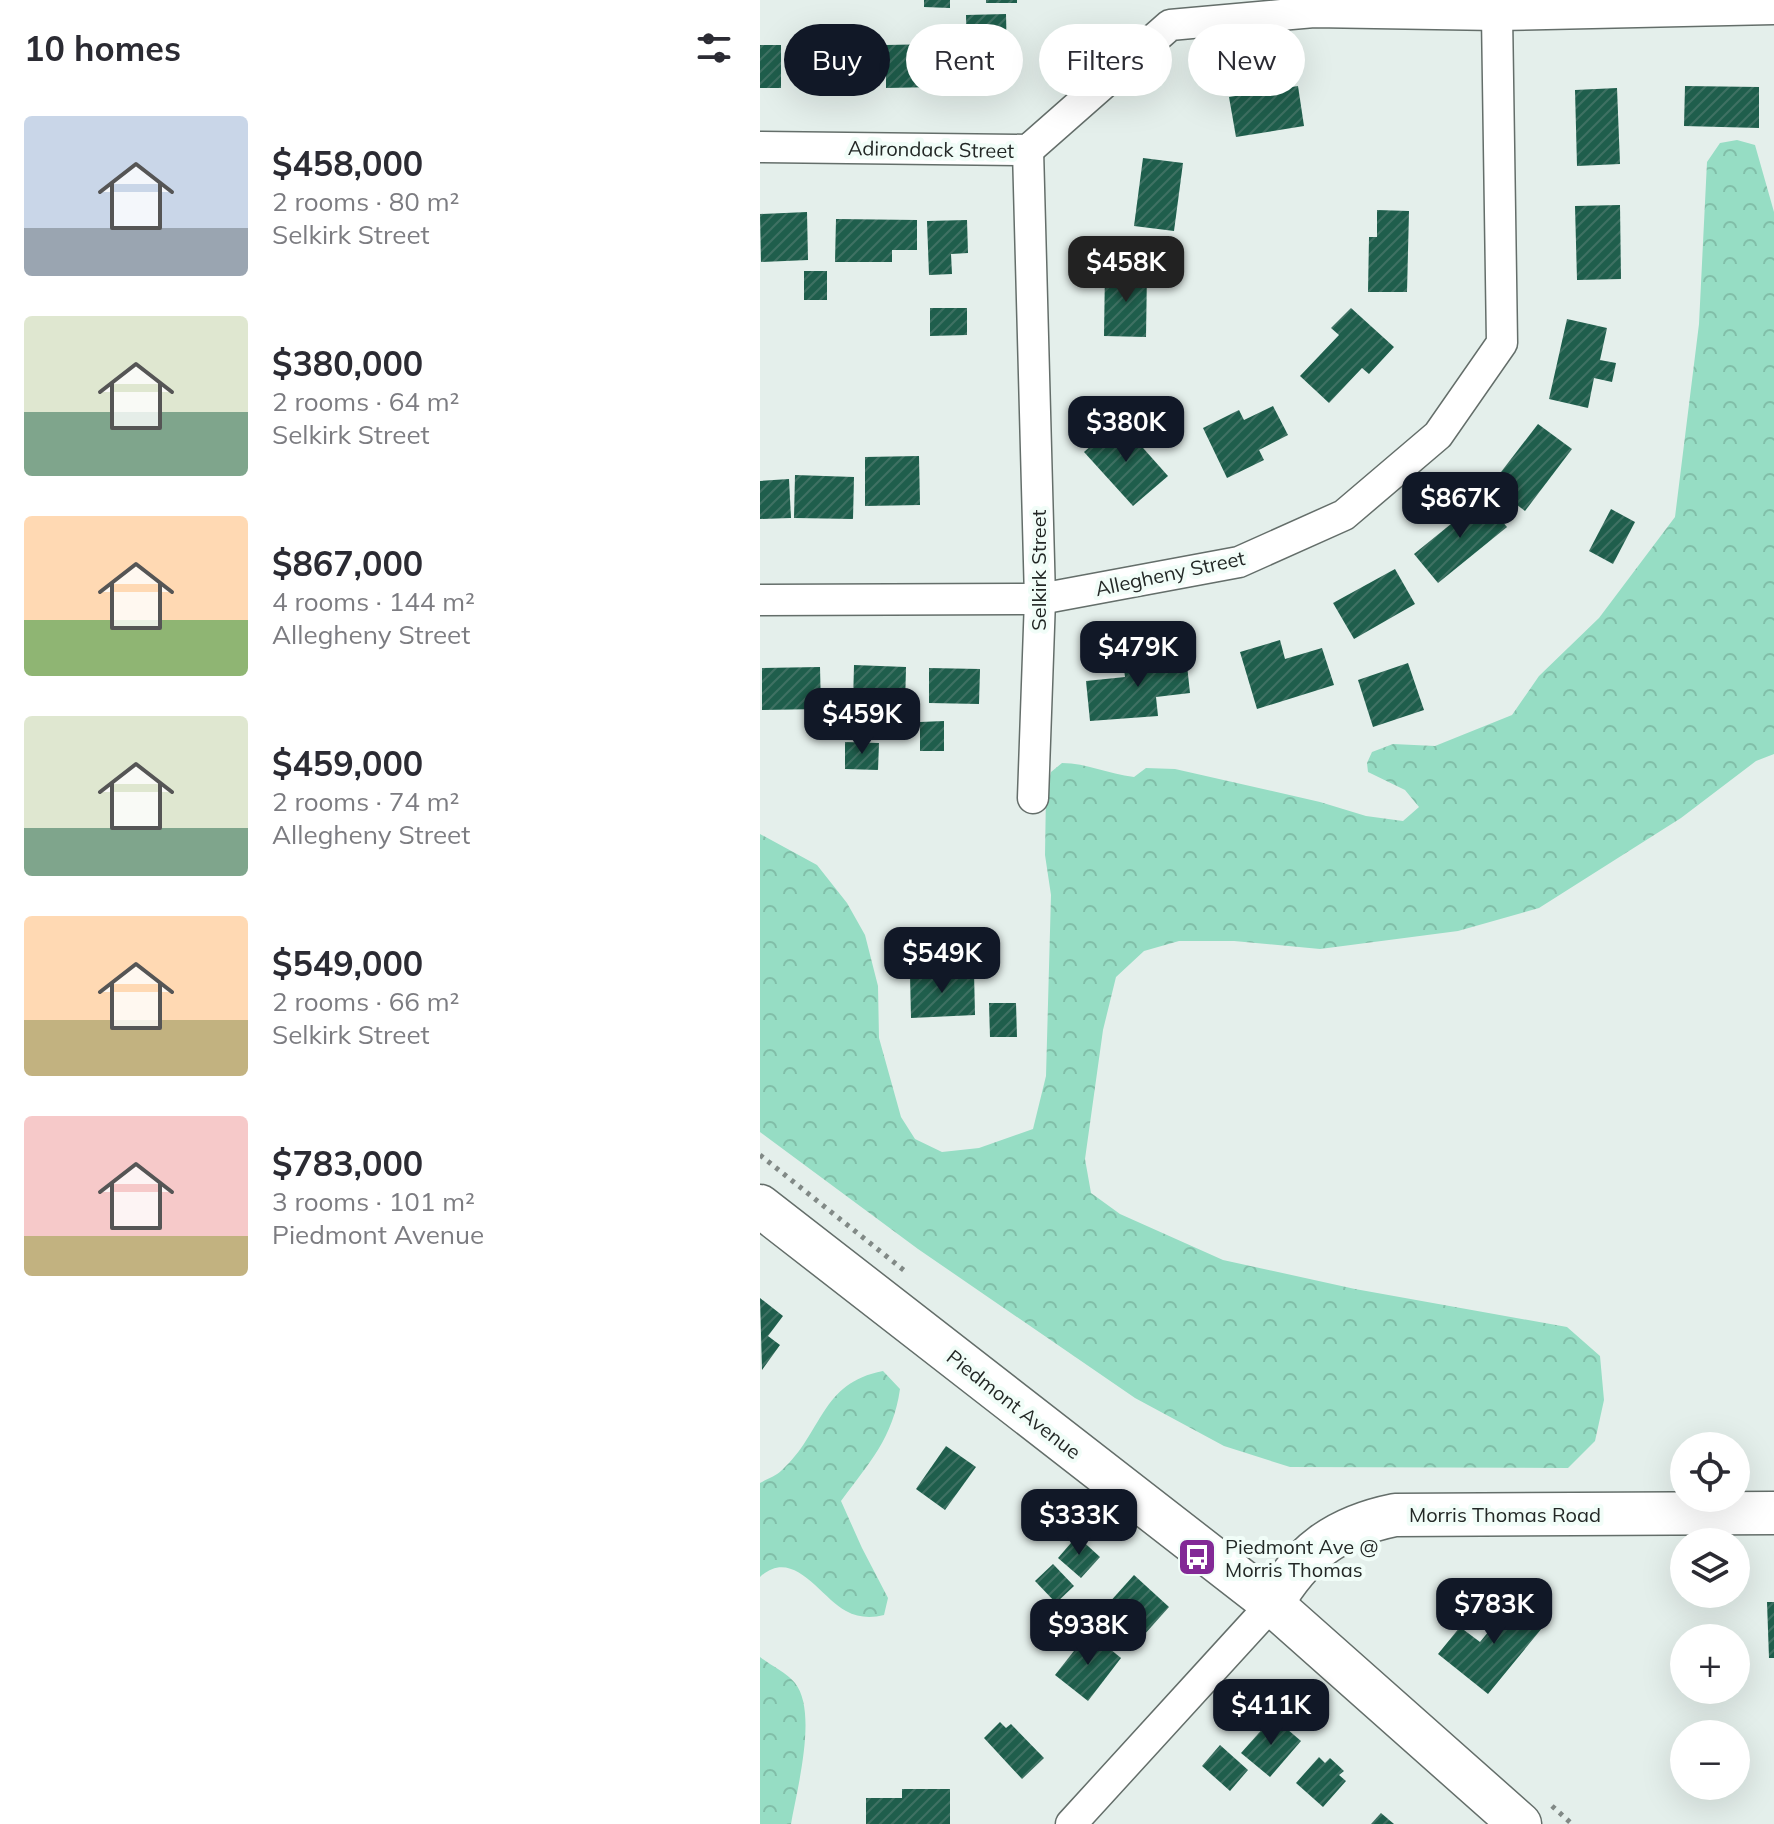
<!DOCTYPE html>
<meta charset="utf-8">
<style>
:root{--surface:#fff;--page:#f7f7f7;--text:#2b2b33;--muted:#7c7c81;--accent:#111827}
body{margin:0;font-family:Mulish,sans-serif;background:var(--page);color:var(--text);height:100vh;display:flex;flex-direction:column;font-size:30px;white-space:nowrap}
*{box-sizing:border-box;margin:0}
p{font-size:26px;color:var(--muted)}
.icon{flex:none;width:44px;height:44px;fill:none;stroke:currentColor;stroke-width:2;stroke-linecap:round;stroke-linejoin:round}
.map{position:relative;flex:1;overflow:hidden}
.side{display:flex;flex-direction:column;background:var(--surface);width:760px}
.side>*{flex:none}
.hud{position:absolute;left:24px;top:24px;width:760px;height:72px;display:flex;gap:16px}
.controls{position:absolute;left:910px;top:1432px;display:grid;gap:16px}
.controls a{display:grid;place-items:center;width:80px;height:80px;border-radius:50%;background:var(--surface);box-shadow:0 8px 32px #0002;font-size:40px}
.price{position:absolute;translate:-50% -68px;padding:0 18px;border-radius:16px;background:var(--accent);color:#fff;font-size:26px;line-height:52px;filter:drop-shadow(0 2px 4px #0008)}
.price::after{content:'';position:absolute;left:50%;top:48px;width:24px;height:18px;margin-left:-12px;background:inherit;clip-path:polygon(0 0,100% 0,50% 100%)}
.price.active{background:#222;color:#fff}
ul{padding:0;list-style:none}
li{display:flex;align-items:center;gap:24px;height:200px;padding:0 24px}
li span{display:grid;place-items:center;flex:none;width:224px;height:160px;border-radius:8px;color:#555}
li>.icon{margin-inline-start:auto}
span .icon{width:96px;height:96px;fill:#fffc;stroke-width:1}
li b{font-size:34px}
h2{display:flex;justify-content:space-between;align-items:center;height:96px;padding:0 24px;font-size:34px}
.pill{padding:0 28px;border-radius:36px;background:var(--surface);box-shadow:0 8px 32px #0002;font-size:28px;line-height:72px}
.pill.active{background:var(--accent);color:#fff}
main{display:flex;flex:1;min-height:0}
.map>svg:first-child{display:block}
.forest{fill:url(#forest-crowns)}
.building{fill:url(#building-hatch)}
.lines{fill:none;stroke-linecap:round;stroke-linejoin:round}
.street-casing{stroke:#646e6a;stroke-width:33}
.secondary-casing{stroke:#646e6a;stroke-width:45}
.path{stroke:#818986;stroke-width:5;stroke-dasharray:4 6;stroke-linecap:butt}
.street{stroke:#fff;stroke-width:30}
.secondary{stroke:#fff;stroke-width:42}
.labels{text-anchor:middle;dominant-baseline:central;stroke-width:8;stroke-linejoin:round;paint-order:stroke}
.street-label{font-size:20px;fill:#232826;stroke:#f1fdf8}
.poi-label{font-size:20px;fill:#232826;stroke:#f1fdf8;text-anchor:start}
</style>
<main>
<section class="side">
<h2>10 homes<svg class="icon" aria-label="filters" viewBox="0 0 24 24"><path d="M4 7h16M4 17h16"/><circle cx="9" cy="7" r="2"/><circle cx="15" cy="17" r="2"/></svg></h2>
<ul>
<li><span style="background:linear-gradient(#c9d6e8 70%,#9aa5b1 0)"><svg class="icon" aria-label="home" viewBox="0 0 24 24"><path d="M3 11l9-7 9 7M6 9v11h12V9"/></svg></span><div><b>$458,000</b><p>2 rooms · 80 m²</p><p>Selkirk Street</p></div></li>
<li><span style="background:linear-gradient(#dfe7d0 60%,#7fa58c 0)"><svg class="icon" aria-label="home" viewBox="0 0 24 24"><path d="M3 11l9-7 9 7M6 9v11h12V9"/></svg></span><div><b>$380,000</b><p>2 rooms · 64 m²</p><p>Selkirk Street</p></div></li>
<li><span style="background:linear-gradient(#ffd9b3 65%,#8fb573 0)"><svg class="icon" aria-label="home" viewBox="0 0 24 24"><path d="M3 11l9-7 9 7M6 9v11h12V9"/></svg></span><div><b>$867,000</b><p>4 rooms · 144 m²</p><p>Allegheny Street</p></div></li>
<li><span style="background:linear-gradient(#dfe7d0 70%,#7fa58c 0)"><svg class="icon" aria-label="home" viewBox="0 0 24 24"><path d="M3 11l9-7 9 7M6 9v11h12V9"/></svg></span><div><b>$459,000</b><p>2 rooms · 74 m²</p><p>Allegheny Street</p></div></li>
<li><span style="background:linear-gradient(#ffd9b3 65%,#c2b280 0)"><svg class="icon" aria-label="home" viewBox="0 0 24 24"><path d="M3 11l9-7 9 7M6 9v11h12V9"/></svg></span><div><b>$549,000</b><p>2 rooms · 66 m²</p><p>Selkirk Street</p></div></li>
<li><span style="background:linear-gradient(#f6c9c9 75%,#c2b280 0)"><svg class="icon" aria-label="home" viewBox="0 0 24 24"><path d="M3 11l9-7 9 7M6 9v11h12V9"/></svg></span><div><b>$783,000</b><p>3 rooms · 101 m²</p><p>Piedmont Avenue</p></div></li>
</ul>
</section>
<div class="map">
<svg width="1014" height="1824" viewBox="0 0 1014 1824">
<defs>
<pattern id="forest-crowns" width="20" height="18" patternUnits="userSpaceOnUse" patternTransform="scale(2)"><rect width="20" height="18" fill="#96ddc4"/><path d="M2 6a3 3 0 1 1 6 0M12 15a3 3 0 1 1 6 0" fill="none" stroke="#81bea8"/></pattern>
<pattern id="building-hatch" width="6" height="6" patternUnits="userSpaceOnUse" patternTransform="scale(2)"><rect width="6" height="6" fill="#1f5e4c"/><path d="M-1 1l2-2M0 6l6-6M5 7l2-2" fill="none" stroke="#3f7163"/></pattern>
</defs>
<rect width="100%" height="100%" fill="#e4efeb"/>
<g class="forest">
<path d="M977 140 995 145 1014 212V754L996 761 921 818 779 908 698 931 560 949 474 941H419L384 951 356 977 343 1030 325 1159 331 1193 360 1214 463 1260 595 1289 807 1327 840 1356 844 1400 835 1441 808 1468 530 1467 464 1446 375 1398 158 1249 0 1132V834L57 865 87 903 105 935 118 986 119 1038 141 1117 155 1139 182 1152 219 1148 273 1129 286 1076 291 895 285 855 286 792 291 772 302 763C327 763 348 774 374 777L386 768 415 769 560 802 606 816 643 821 659 807 645 790 608 772 607 763 612 752 633 744 675 746 752 715 779 676 839 618 915 517 939 324 947 162 960 143Z"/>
<path d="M123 1371 140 1389C133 1438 109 1463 81 1501L102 1548 128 1598 124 1615C112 1618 98 1618 86 1611 60 1597 33 1546 0 1577V1483C7 1479 16 1476 22 1470 63 1433 60 1383 123 1371Z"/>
<path d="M0 1657C10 1665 27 1673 35 1683 58 1712 37 1789 31 1824H0Z"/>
</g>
<g class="building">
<path d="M164 0H190V8L164 7Z"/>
<rect x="226" y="0" width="31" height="3"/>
<path d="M246 14 247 58 207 59 206 15Z"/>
<path d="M45 44H99V86L46 87Z"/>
<path d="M177 44V87L126 88V45Z"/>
<rect x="0" y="45" width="21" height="43"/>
<path d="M538 86 544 126 476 137 469 97Z"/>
<path d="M925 86 999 87V128L924 126Z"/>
<path d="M857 88 860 164 817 166 815 90Z"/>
<path d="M383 158 423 163 414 231 374 226Z"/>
<path d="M860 205 861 279 817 280 815 206Z"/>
<path d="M617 210 649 211 647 292H608L609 237H617Z"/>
<path d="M47 212 48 260 1 262 0 214Z"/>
<path d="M76 219 157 220V250H132V262H75Z"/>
<path d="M207 220 208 253 191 254 192 274 169 275 167 221Z"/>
<path d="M345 270 387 271 386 337 344 336Z"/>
<rect x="44" y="271" width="23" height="29"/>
<path d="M170 308H207V335L170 336Z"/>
<path d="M591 308 634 347 609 374 602 368 569 403 540 376 579 335 571 328Z"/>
<path d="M807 319 847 328 840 360 856 363 852 382 834 378 828 408 789 399Z"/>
<path d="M513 406 528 435 499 450 504 460 467 478 443 428 479 410 484 420Z"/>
<path d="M359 421 408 476 373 506 324 452Z"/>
<path d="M778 424 812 449 765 511 731 485Z"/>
<path d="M159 456 160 505 105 506V457Z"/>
<path d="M35 475 94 477 93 519 34 518Z"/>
<path d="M29 479 31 518 0 519V481Z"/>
<path d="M723 498 747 527 678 583 654 554Z"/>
<path d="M851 509 875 522 853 564 829 551Z"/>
<path d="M635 569 655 604 594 639 573 603Z"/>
<path d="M520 640 525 659 562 648 574 685 497 709 480 652Z"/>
<path d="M426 656 430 693 396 697 398 716 330 721 326 681 365 677 363 661Z"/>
<path d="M648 663 664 710 613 727 598 680Z"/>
<path d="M94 665 146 667 145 706 93 704Z"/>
<path d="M60 667 61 709 2 710V668Z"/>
<path d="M169 668 220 669 219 704 169 703Z"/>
<path d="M184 721V751H160V722Z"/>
<path d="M85 742 119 743 118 770 85 769Z"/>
<path d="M214 972 215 1015 151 1018 150 974Z"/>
<path d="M229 1003H256L257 1037H230Z"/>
<path d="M0 1298 23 1316 8 1336 20 1345 2 1370Z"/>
<path d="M186 1446 216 1467 185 1510 156 1489Z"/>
<path d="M317 1536 340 1557 321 1578 298 1558Z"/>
<path d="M293 1564 314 1586 296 1603 275 1581Z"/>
<path d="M374 1575 409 1607 383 1636 348 1604Z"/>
<path d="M756 1598 787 1622 728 1694 678 1654 700 1627 720 1642Z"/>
<path d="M1007 1602H1014V1658H1009Z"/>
<path d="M329 1632 361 1658 328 1701 295 1675Z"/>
<path d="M513 1717 541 1741 510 1777 481 1753Z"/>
<path d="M240 1722 246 1728 251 1724 284 1758 262 1779 224 1738Z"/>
<path d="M460 1745 488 1770 470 1791 442 1766Z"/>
<path d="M559 1757 565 1763 570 1758 584 1771 579 1775 586 1781 563 1807 536 1783Z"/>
<path d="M142 1789H190V1824H106V1798H142Z"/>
<path d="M621 1813 634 1824H611Z"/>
</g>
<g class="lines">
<defs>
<g id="street">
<path d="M0 147 268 150 410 25 554 12 737 15 1014 9"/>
<path d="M268 150 280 599 273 798"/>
<path d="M0 600 280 599 479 562 584 515 678 435 742 343 737 15"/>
<path d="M311 1824 512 1604"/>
</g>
<g id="secondary">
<path d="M0 1206 512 1604 760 1824"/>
<path d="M512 1604C542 1553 576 1527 635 1515L1014 1513"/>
</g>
</defs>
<use href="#street" class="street-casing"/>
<use href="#secondary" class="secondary-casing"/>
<g class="path">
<path d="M0 1155 146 1272"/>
<path d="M792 1806 812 1824"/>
</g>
<use href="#street" class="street"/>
<use href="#secondary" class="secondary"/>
</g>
<defs>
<symbol id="bus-square" viewBox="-11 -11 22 22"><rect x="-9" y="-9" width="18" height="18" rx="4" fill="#832996" stroke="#f1fdf8"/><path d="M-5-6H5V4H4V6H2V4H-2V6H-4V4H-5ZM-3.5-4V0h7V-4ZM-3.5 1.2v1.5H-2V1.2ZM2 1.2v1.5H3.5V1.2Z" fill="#fff"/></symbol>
</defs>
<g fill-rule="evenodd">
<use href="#bus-square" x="415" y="1535" width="44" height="44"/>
</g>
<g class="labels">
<g class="street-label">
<text transform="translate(171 149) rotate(1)">Adirondack Street</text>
<text transform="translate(278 570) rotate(-90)">Selkirk Street</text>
<text transform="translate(410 573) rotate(-12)">Allegheny Street</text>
<text transform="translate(254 1404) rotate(38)">Piedmont Avenue</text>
<text x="745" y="1514">Morris Thomas Road</text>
</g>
<g class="poi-label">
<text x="465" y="1546">Piedmont Ave @<tspan x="465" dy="23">Morris Thomas</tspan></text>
</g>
</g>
</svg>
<div class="controls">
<a><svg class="icon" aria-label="locate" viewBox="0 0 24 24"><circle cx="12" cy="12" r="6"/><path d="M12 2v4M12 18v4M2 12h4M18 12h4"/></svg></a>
<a><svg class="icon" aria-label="layers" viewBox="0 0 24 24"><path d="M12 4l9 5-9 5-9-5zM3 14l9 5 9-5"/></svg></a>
<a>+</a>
<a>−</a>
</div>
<b class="price active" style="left:366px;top:304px">$458K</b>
<b class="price" style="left:366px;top:464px">$380K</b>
<b class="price" style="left:700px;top:540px">$867K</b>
<b class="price" style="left:378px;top:689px">$479K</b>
<b class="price" style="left:102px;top:756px">$459K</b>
<b class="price" style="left:182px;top:995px">$549K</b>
<b class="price" style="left:319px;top:1557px">$333K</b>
<b class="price" style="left:734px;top:1646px">$783K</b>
<b class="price" style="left:328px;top:1667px">$938K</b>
<b class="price" style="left:511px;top:1747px">$411K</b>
<div class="hud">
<a class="pill active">Buy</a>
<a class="pill">Rent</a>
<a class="pill">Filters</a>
<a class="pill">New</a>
</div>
</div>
</main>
